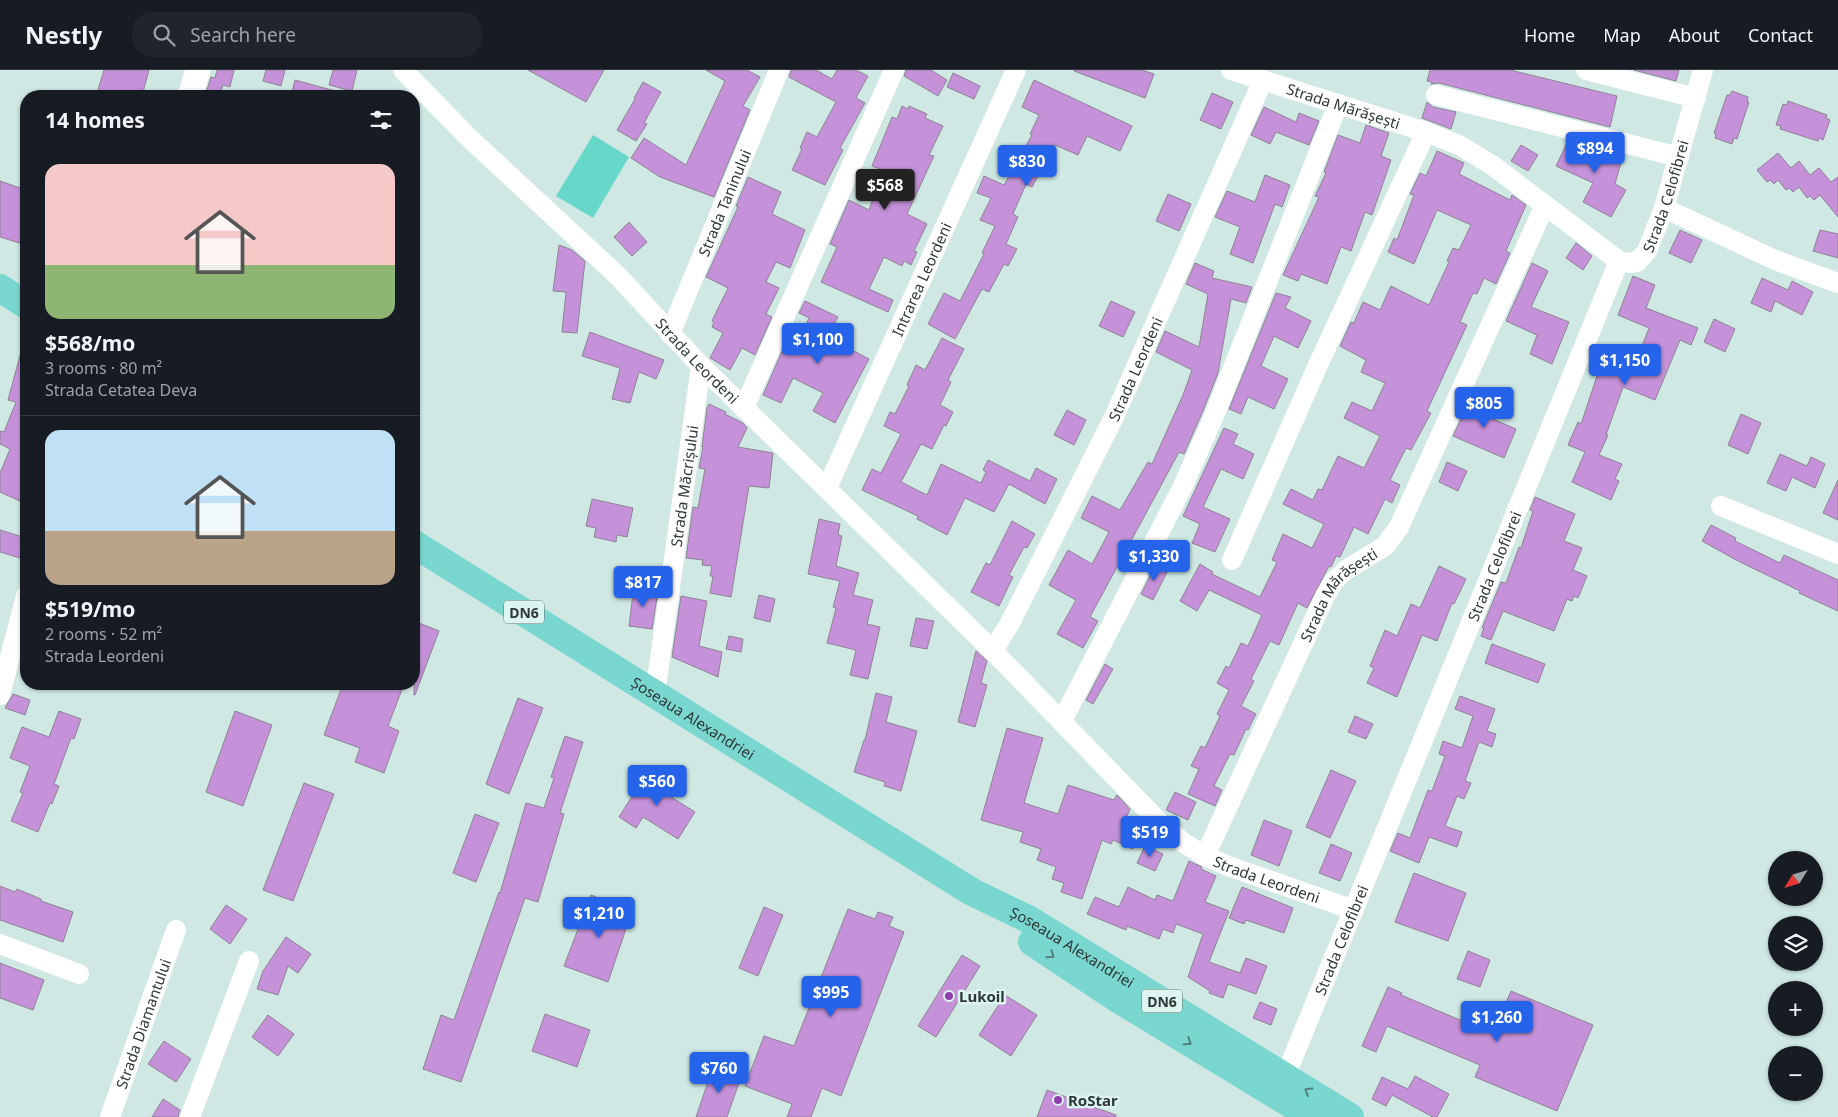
<!DOCTYPE html>
<meta charset="utf-8">
<style>
:root{--surface:#171b24;--page:#20242c;--text:#f1f3f6;--muted:#9ea1a6;--line:#363941;--accent:#2563eb}
body{margin:0;font-family:"Noto Sans",sans-serif;background:var(--page);color:var(--text);height:100vh;display:flex;flex-direction:column;font-size:19px;white-space:nowrap}
*{box-sizing:border-box;margin:0}
p{font-size:16px;color:var(--muted)}
.icon{flex:none;width:28px;height:28px;fill:none;stroke:currentColor;stroke-width:2;stroke-linecap:round;stroke-linejoin:round}
.map{position:relative;flex:1;overflow:hidden}
.panel{position:absolute;left:20px;top:20px;width:400px;height:600px;display:flex;flex-direction:column;background:var(--surface);border-radius:20px;box-shadow:0 1px 4px #0004}
.panel>*{flex:none}
.needle{width:32px;rotate:233deg}
.buttons{position:absolute;left:1768px;top:781px;display:grid;gap:10px}
.buttons a{display:grid;place-items:center;width:55px;height:55px;border-radius:50%;background:var(--surface);box-shadow:0 1px 4px #0004;font-size:25px}
.price{position:absolute;translate:-50% -42px;padding:0 11px;border-radius:5px;background:var(--accent);color:#fff;font-size:16px;line-height:32px;filter:drop-shadow(0 1px 2px #0008)}
.price::after{content:'';position:absolute;left:50%;top:30px;width:15px;height:11px;margin-left:-8px;background:inherit;clip-path:polygon(0 0,100% 0,50% 100%)}
.price.active{background:#222;color:#fff}
ul{padding:0;list-style:none}
li{display:grid;align-content:center;gap:10px;height:265px;padding:0 25px}
li+li{border-top:1px solid var(--line)}
li span{display:grid;place-items:center;height:155px;border-radius:15px;color:#555}
li>.icon{margin-inline-start:auto}
span .icon{width:90px;height:90px;fill:#fffc;stroke-width:1}
li b{font-size:21px}
h2{display:flex;justify-content:space-between;align-items:center;height:60px;padding:0 25px;font-size:21px}
header{display:flex;align-items:center;gap:30px;box-sizing:border-box;height:70px;padding:0 25px;background:var(--surface);border-bottom:1px solid var(--line)}
header strong{font-size:24px}
nav{display:flex;gap:28px;margin-inline-start:auto;font-size:18px}
.search{width:350px;height:45px;background:var(--page);display:flex;align-items:center;gap:12px;box-sizing:border-box;padding:0 18px;border-radius:20px;color:var(--muted);font-size:19px}
.map>svg:first-child{display:block}
.green{fill:#67d7ca}
.building{fill:#c592da;stroke:#8e8393}
.lines{fill:none;stroke-linecap:round;stroke-linejoin:round}
.minor{stroke:#fff;stroke-width:20}
.tertiary{stroke:#fff;stroke-width:25}
.primary{stroke:#79d7cf;stroke-width:28}
.oneway{stroke:#50807b}
.poi-dot{fill:#913fae;stroke:#dcf5f1;stroke-width:2}
.labels{text-anchor:middle;dominant-baseline:central;stroke-width:5;stroke-linejoin:round;paint-order:stroke}
.shield{fill:#dcf5f1;stroke:#62716f;stroke-width:1}
.shield-label{font-size:14px;font-weight:bold;fill:#2e3837}
.street-label{font-size:15px;fill:#2e3837;stroke:#dcf5f1}
.poi-label{font-size:15px;font-weight:bold;fill:#2e3837;stroke:#dcf5f1;text-anchor:start}
</style>
<header>
<strong>Nestly</strong>
<div class="search"><svg class="icon" aria-label="search" viewBox="0 0 24 24"><circle cx="10" cy="10" r="6"/><path d="M15 15l6 6"/></svg>Search here</div>
<nav><a>Home</a><a>Map</a><a>About</a><a>Contact</a></nav>
</header>
<div class="map">
<svg width="1838" height="1047" viewBox="0 0 1838 1047">
<rect width="100%" height="100%" fill="#cfe8e4"/>
<path class="green" d="M593 65 629 87 593 148 556 126Z"/>
<g class="building">
<path d="M104 0H149L142 26H96Z"/>
<path d="M217 0H234L230 17 223 15 220 25 213 23 212 26H205L211 7 215 8Z"/>
<path d="M266 0H285L281 16 263 11Z"/>
<path d="M333 0H357L352 21 329 15Z"/>
<path d="M528 0H604L586 32Z"/>
<path d="M706 0H747L760 7 743 36 750 40 714 127 660 107 631 88 644 68 686 95 725 11Z"/>
<path d="M791 0H816L832 9 837 0H856L868 6 856 28 865 33 840 78 843 80 825 115 792 100 802 79 800 78 807 62 817 67 836 32 789 7Z"/>
<path d="M906 0H931L947 10 938 26 904 6Z"/>
<path d="M1074 0H1142L1154 4 1145 28 1074 1Z"/>
<path d="M1430 0H1510L1617 26 1610 57 1439 13 1431 14 1432 12 1427 11Z"/>
<path d="M1634 0H1679L1676 11Z"/>
<path d="M953 3 980 16 974 29 947 17Z"/>
<path d="M295 10 339 22V26H291Z"/>
<path d="M1034 10 1132 56 1120 81 1087 66 1078 85 1055 75 1032 117 1026 114 1013 144 1018 147 1006 174 1017 179 1008 196 1004 194 989 222 982 219 955 269 928 254 944 223 960 231 984 184 982 183 995 156 980 150 991 128 977 123 984 106 1004 115 1032 65 1030 64 1039 45 1022 37Z"/>
<path d="M643 12 661 22 644 53 647 54 636 71 617 60 635 29 634 28Z"/>
<path d="M1732 21 1748 27 1747 32H1749L1737 69 1734 68 1732 74 1715 68 1716 64 1714 63 1727 25H1730Z"/>
<path d="M1212 23 1233 32 1221 59 1200 50Z"/>
<path d="M1788 31 1827 45 1826 48 1830 50 1823 70 1819 68 1818 71 1780 59 1781 56 1776 55 1783 34 1787 35Z"/>
<path d="M1427 32 1433 37 1456 42 1451 59 1422 48Z"/>
<path d="M902 36 908 39 909 36 927 44 925 48 943 56 929 85 934 86 907 144 927 154 914 181 917 182 911 195 904 191 902 196 884 187 869 219 893 230 888 242 821 212 837 177 830 174 849 130 869 140 883 100 872 96 892 47 897 49Z"/>
<path d="M1264 37 1296 52 1299 43 1319 51 1309 75 1276 62 1270 74 1251 65Z"/>
<path d="M1366 55 1389 63 1381 86 1391 90 1372 145 1365 142 1351 181 1341 177 1327 214 1301 204 1298 211 1283 205 1319 127 1315 126 1326 103 1324 102 1338 65 1360 73Z"/>
<path d="M1568 71 1623 85 1615 114 1626 120 1611 147 1583 132 1593 113 1556 96Z"/>
<path d="M1521 75 1538 85 1528 101 1511 91Z"/>
<path d="M1437 81 1464 93 1459 104 1510 130 1512 125 1526 135 1506 181 1510 183 1496 214 1484 208 1477 224 1473 223 1460 252 1467 255 1427 341 1431 343 1411 380 1406 378 1390 410 1400 415 1392 433 1385 429 1368 464 1354 457 1340 487 1336 486 1331 497 1329 496 1307 538 1298 533 1279 575 1270 571 1251 609 1254 611 1241 636 1256 644 1248 660 1246 659 1234 685 1230 684 1214 716 1222 720 1215 736 1188 724 1199 699 1191 696 1201 676 1205 678 1220 646 1217 644 1229 620 1217 613 1226 596 1229 598 1241 573 1248 576 1262 545 1209 520 1197 541 1180 531 1200 494 1213 502 1212 504 1260 527 1277 492 1272 490 1283 464 1312 478 1324 454 1283 434 1291 419 1313 430 1318 419 1322 420 1338 386 1364 398 1380 366 1344 348 1352 332 1372 341 1385 313 1361 302 1366 290 1340 276 1351 252 1354 253 1363 232 1380 240 1391 216 1429 235 1449 192 1447 191 1453 178 1459 180 1471 155 1437 140 1414 194 1388 182 1394 168 1397 170 1414 125 1410 124 1420 103 1426 106Z"/>
<path d="M1778 83 1791 98 1799 91 1810 105 1819 98 1831 112 1838 107V147L1820 125 1814 130 1810 126 1807 128 1799 117 1793 122 1789 118 1786 120 1778 110 1774 114 1770 110 1767 112 1757 100Z"/>
<path d="M1265 105 1290 115 1282 137 1275 134 1253 193 1230 184 1240 157 1215 147 1227 121 1255 132Z"/>
<path d="M748 107 781 122 772 144 805 160 790 198 776 192 766 212 779 218 766 244 772 247 755 285 742 278 730 300 710 288 723 263 712 257 714 252 712 251 728 218 706 207 738 137 736 136Z"/>
<path d="M0 111 26 120V175L0 167Z"/>
<path d="M1168 124 1191 134 1179 161 1156 151Z"/>
<path d="M629 152 647 172 632 186 614 167Z"/>
<path d="M1680 160 1702 170 1691 193 1669 183Z"/>
<path d="M1820 160 1838 164V188L1813 181Z"/>
<path d="M1576 173 1592 186 1583 200 1566 188Z"/>
<path d="M559 175 572 180 585 191 577 263 562 262 566 222 553 221Z"/>
<path d="M1195 193 1214 201 1212 208 1252 217 1246 233 1231 229 1218 303 1203 341 1184 384 1179 382 1090 547 1098 551 1083 578 1057 564 1076 530 1049 515 1068 480 1092 494 1109 462 1081 448 1092 426 1120 440 1148 392 1152 394 1183 325 1192 300 1156 282 1165 261 1199 277 1208 224 1186 214Z"/>
<path d="M1532 193 1548 201 1531 237 1569 252 1552 294 1530 284 1537 265 1506 251Z"/>
<path d="M1633 206 1655 215 1646 238 1698 258 1691 275 1680 270 1655 330 1623 317 1606 365H1608L1599 385 1622 394 1615 409 1619 411 1611 430 1572 412 1585 382 1568 375 1578 352 1581 354 1597 306 1591 304 1598 288 1632 302 1649 258 1618 245Z"/>
<path d="M1762 208 1788 220 1792 211 1813 222 1802 245 1775 231 1771 242 1751 233Z"/>
<path d="M1276 223 1291 227 1285 238 1311 251 1298 278 1274 266 1261 296 1288 309 1274 339 1248 327 1241 344 1229 339Z"/>
<path d="M805 231 838 247 827 267 869 289 835 353 813 341 823 323 793 308 781 333 763 325 786 272 796 276 809 248 799 243Z"/>
<path d="M1111 231 1135 242 1123 267 1099 256Z"/>
<path d="M1714 249 1735 259 1725 282 1704 272Z"/>
<path d="M590 262 664 290 656 309 639 302 630 333 612 329 620 298 582 286Z"/>
<path d="M942 268 964 279 948 310 951 312 940 335 953 342 946 356 944 355 932 379 921 374 901 412 927 425 941 394 981 413 986 402 983 400 988 390 1030 411 1036 398 1057 409 1045 434 1009 414 994 442 965 428 947 465 917 449 918 446 862 420 872 399 881 403 901 364 884 356 890 342 895 344 909 316 907 315 916 295 925 300Z"/>
<path d="M22 278 26 279V423L22 432 0 422V403L10 379 0 374V361L4 362 16 332 8 330Z"/>
<path d="M1472 325 1489 332 1484 345 1516 359 1504 388 1453 366Z"/>
<path d="M709 334 726 342 725 344 743 353 747 358 738 377 773 383 769 418 749 416 731 527 710 523 713 506H710L712 496 702 495 703 490 686 488 693 437 698 438 705 399 699 398 703 377H702L707 338Z"/>
<path d="M1067 340 1086 350 1074 375 1054 365Z"/>
<path d="M1741 344 1761 353 1748 384 1728 375Z"/>
<path d="M1224 358 1238 364 1233 374 1254 384 1243 409 1221 399 1203 437 1230 449 1215 482 1192 473 1200 454 1183 446Z"/>
<path d="M1780 384 1807 396 1811 387 1825 394 1815 418 1792 407 1786 421 1767 413Z"/>
<path d="M1447 392 1467 401 1458 421 1439 412Z"/>
<path d="M1838 410V450L1823 443Z"/>
<path d="M1535 427 1575 444 1564 471 1582 478 1573 500 1587 506 1578 528 1574 526 1572 531 1567 529 1554 561 1503 541 1491 570 1481 566 1484 558H1482L1501 512 1506 513 1519 477 1521 478 1533 441 1530 440Z"/>
<path d="M592 429 633 438 627 467 617 465 616 472 594 467 596 458 586 456Z"/>
<path d="M819 449 840 454 838 465 842 466 836 496 859 503 853 525 873 530 867 554 880 557 868 609 850 605 856 580 827 573 836 538 833 537 840 511 808 504Z"/>
<path d="M1012 451 1035 464 1027 478 1024 477 1009 505 1013 507 999 536 971 522 986 493 990 495Z"/>
<path d="M1711 455 1736 468 1735 471 1780 493 1784 485 1838 510V541L1799 523 1800 521 1738 491 1702 471Z"/>
<path d="M0 460 26 468 20 488 0 482Z"/>
<path d="M1156 494 1168 500 1153 530 1141 524Z"/>
<path d="M1439 496 1466 509 1454 534 1452 533 1437 571 1422 565 1397 627 1367 613 1374 598 1370 596 1385 560 1397 566 1411 534 1420 538Z"/>
<path d="M634 515 658 521 652 559 629 556Z"/>
<path d="M759 525 775 529 770 552 754 548Z"/>
<path d="M681 526 707 531 699 576 722 582 718 607 672 587Z"/>
<path d="M916 548 934 551 927 579 910 576Z"/>
<path d="M414 551 439 561 415 625H414Z"/>
<path d="M729 566 743 569 741 582 726 579Z"/>
<path d="M1492 574 1545 594 1538 613 1485 593Z"/>
<path d="M976 581 987 591 981 613 987 615 975 657 958 652Z"/>
<path d="M1105 594 1113 599 1093 634 1086 630Z"/>
<path d="M343 614H404L388 656 399 661 384 703 355 692 360 678 324 665Z"/>
<path d="M876 623 892 627 886 652 917 661 901 721 884 716 885 712 854 702 864 670H865Z"/>
<path d="M13 624 30 630 25 645 5 638Z"/>
<path d="M1460 626 1495 639 1487 661 1496 664 1492 677 1479 672 1465 711 1471 713 1464 729 1457 726 1445 756 1462 762 1457 777 1429 767 1419 793 1390 781 1398 763 1410 768 1428 720 1432 721 1445 686 1439 684 1443 671 1462 678 1473 646 1455 639Z"/>
<path d="M518 628 543 638 509 724 486 714Z"/>
<path d="M59 641 81 649 74 669 71 668 54 714 59 716 52 734 50 733 38 762 11 751 23 723 20 722 30 696 10 688 22 657 49 667Z"/>
<path d="M235 641 272 655 243 736 206 722Z"/>
<path d="M1355 646 1373 654 1366 669 1348 662Z"/>
<path d="M1007 658 1043 668 1024 733 1058 744 1068 715 1114 730 1117 725 1130 739 1126 748 1143 756 1133 779 1113 770 1111 774 1102 770 1082 829 1061 822 1064 813 1052 809 1056 797 1037 790 1041 779 1020 772 1023 762 981 750Z"/>
<path d="M565 666 583 672 560 743 564 744 538 832 525 828 461 1012 423 999 441 945 454 950 499 822 500 823 526 733 544 738 554 708 551 707Z"/>
<path d="M649 699 667 710 660 720 695 742 678 769 643 747 636 758 619 747Z"/>
<path d="M1331 700 1356 711 1330 768 1306 757Z"/>
<path d="M304 713 334 724 293 831 263 820Z"/>
<path d="M1175 722 1196 732 1188 750 1166 740Z"/>
<path d="M475 744 499 753 476 812 453 803Z"/>
<path d="M1264 750 1292 761 1279 796 1251 785Z"/>
<path d="M1331 774 1352 783 1340 811 1319 803Z"/>
<path d="M1145 776 1163 784 1155 801 1137 793Z"/>
<path d="M1189 791 1202 797 1201 799 1216 806 1205 832 1229 841 1209 892 1240 903 1246 888 1267 896 1256 924 1228 914 1223 928 1209 923 1210 921 1188 907 1203 864 1176 854 1173 863 1163 859 1159 869 1127 856 1126 860 1087 844 1095 827 1119 837 1128 817 1155 830 1157 825 1173 831Z"/>
<path d="M1414 803 1466 823 1448 871 1395 852Z"/>
<path d="M0 816 15 822 17 819 41 829V831L73 842 63 872 0 850Z"/>
<path d="M1242 817 1293 838 1284 863 1246 850 1244 854 1229 848Z"/>
<path d="M591 825 632 841 608 912 564 896Z"/>
<path d="M226 835 247 849 230 874 210 859Z"/>
<path d="M764 837 783 845 758 906 739 898Z"/>
<path d="M848 839 875 849 878 842 893 847 889 856 904 862 841 1026 822 1018 811 1047H787L792 1034 745 1016 764 966 794 976Z"/>
<path d="M286 867 311 884 298 903 288 896 278 925 257 919 263 901Z"/>
<path d="M1468 881 1490 890 1480 917 1457 909Z"/>
<path d="M962 885 980 896 936 967 918 956Z"/>
<path d="M0 893 44 910 33 940 0 928Z"/>
<path d="M1388 917 1402 923 1401 925 1493 964 1511 921 1593 955 1557 1041 1475 1007 1480 995 1387 956 1376 982 1362 976Z"/>
<path d="M1005 925 1037 945 1011 986 979 965Z"/>
<path d="M1260 932 1277 939 1271 955 1253 948Z"/>
<path d="M545 944 590 960 577 997 532 981Z"/>
<path d="M268 945 294 964 278 986 252 967Z"/>
<path d="M164 971 191 989 176 1012 148 994Z"/>
<path d="M713 997 741 1007 727 1047H696Z"/>
<path d="M1415 1006 1449 1024 1437 1047H1433L1392 1025 1386 1036 1372 1029 1382 1007 1408 1019Z"/>
<path d="M1047 1020 1116 1045V1047H1037Z"/>
<path d="M163 1029 180 1040 178 1047H152Z"/>
</g>
<g class="lines">
<g class="minor">
<path id="s1" d="M403 0 467 66 619 207 701 296 993 581 1163 756 1184 773 1205 786 1228 796 1354 840"/>
<path id="s2" d="M1231 0 1426 62 1459 75 1492 95 1619 191 1630 193 1637 192 1647 181 1664 138 1703 0"/>
<path d="M1586 0 1696 28"/>
<path d="M1436 25 1679 87"/>
<path d="M1664 138 1775 190 1838 213"/>
<path id="s3" d="M670 264 779 0"/>
<path d="M744 338 894 0"/>
<path id="s4" d="M827 418 1016 0"/>
<path d="M1721 436 1838 484"/>
<path d="M1232 490 1318 295 1426 62"/>
<path id="s5" d="M993 581 1010 553 1114 347 1263 10"/>
<path id="s6" d="M655 624 701 296"/>
<path d="M0 625 26 526"/>
<path d="M1062 651 1182 418 1214 346 1338 34"/>
<path id="s7" d="M1205 786 1325 526 1334 511 1346 500 1385 476 1399 457 1545 135"/>
<path d="M0 874 79 904"/>
<path id="s8" d="M1285 1007 1619 191"/>
<path id="s9" d="M110 1047 176 860"/>
<path d="M190 1047 249 891"/>
</g>
<path class="tertiary" d="M190 26 198 0"/>
<g class="primary">
<path d="M0 218 26 235"/>
<path id="s10" d="M414 474 972 822 1028 849 1350 1047"/>
<path d="M1032 872 1118 929 1312 1047"/>
</g>
</g>
<defs><path id="oneway-chevron" d="M-2-3.5L2.5 0L-2 3.5" fill="none" stroke-width="1.6" stroke-linecap="round" stroke-linejoin="round" transform="scale(1.25)"/></defs>
<g class="oneway">
<use href="#oneway-chevron" transform="translate(1051 885) rotate(34)"/>
<use href="#oneway-chevron" transform="translate(1188 972) rotate(32)"/>
<use href="#oneway-chevron" transform="translate(1308 1021) rotate(-148)"/>
</g>
<g class="poi-dot">
<circle cx="949" cy="926" r="5"/>
<circle cx="1058" cy="1030" r="5"/>
</g>
<g class="labels">
<g class="shield">
<rect x="504" y="530.5" width="40" height="23" rx="4"/>
<rect x="1142" y="919.5" width="40" height="23" rx="4"/>
</g>
<g class="shield-label">
<text x="524" y="542">DN6</text>
<text x="1162" y="931">DN6</text>
</g>
<g class="street-label">
<text stroke="none"><textPath href="#s2" startOffset="118">Strada Mărășești</textPath></text>
<text stroke="none"><textPath href="#s2" startOffset="529">Strada Celofibrei</textPath></text>
<text stroke="none"><textPath href="#s3" startOffset="142">Strada Taninului</textPath></text>
<text stroke="none"><textPath href="#s4" startOffset="229">Intrarea Leordeni</textPath></text>
<text stroke="none"><textPath href="#s1" startOffset="414">Strada Leordeni</textPath></text>
<text stroke="none"><textPath href="#s5" startOffset="316">Strada Leordeni</textPath></text>
<text stroke="none"><textPath href="#s6" startOffset="210">Strada Măcrișului</textPath></text>
<text stroke="none"><textPath href="#s8" startOffset="552">Strada Celofibrei</textPath></text>
<text stroke="none"><textPath href="#s7" startOffset="296">Strada Mărășești</textPath></text>
<text stroke="none"><textPath href="#s10" startOffset="329">Șoseaua Alexandriei</textPath></text>
<text stroke="none"><textPath href="#s1" startOffset="1190">Strada Leordeni</textPath></text>
<text stroke="none"><textPath href="#s8" startOffset="148">Strada Celofibrei</textPath></text>
<text stroke="none"><textPath href="#s10" startOffset="772">Șoseaua Alexandriei</textPath></text>
<text stroke="none"><textPath href="#s9" startOffset="99">Strada Diamantului</textPath></text>
</g>
<g class="poi-label">
<text x="959" y="926">Lukoil</text>
<text x="1068" y="1030">RoStar</text>
</g>
</g>
</svg>
<div class="buttons">
<a><svg class="needle" viewBox="-14 -14 28 28"><path d="M0-13l5 13h-10z" fill="#e53935"/><path d="M0 13l5-13h-10z" fill="#9ea1a6"/></svg></a>
<a><svg class="icon" aria-label="layers" viewBox="0 0 24 24"><path d="M12 4l9 5-9 5-9-5zM3 14l9 5 9-5"/></svg></a>
<a>+</a>
<a>−</a>
</div>
<b class="price" style="left:1595px;top:104px">$894</b>
<b class="price" style="left:1027px;top:117px">$830</b>
<b class="price active" style="left:885px;top:141px">$568</b>
<b class="price" style="left:818px;top:295px">$1,100</b>
<b class="price" style="left:1625px;top:316px">$1,150</b>
<b class="price" style="left:1484px;top:359px">$805</b>
<b class="price" style="left:1154px;top:512px">$1,330</b>
<b class="price" style="left:643px;top:538px">$817</b>
<b class="price" style="left:657px;top:737px">$560</b>
<b class="price" style="left:1150px;top:788px">$519</b>
<b class="price" style="left:599px;top:869px">$1,210</b>
<b class="price" style="left:831px;top:948px">$995</b>
<b class="price" style="left:1497px;top:973px">$1,260</b>
<b class="price" style="left:719px;top:1024px">$760</b>
<section class="panel">
<h2>14 homes<svg class="icon" aria-label="filters" viewBox="0 0 24 24"><path d="M4 7h16M4 17h16"/><circle cx="9" cy="7" r="2"/><circle cx="15" cy="17" r="2"/></svg></h2>
<ul>
<li><span style="background:linear-gradient(#f6c9c9 65%,#8fb573 0)"><svg class="icon" aria-label="home" viewBox="0 0 24 24"><path d="M3 11l9-7 9 7M6 9v11h12V9"/></svg></span><div><b>$568/mo</b><p>3 rooms · 80 m²</p><p>Strada Cetatea Deva</p></div></li>
<li><span style="background:linear-gradient(#bfe0f5 65%,#b9a48a 0)"><svg class="icon" aria-label="home" viewBox="0 0 24 24"><path d="M3 11l9-7 9 7M6 9v11h12V9"/></svg></span><div><b>$519/mo</b><p>2 rooms · 52 m²</p><p>Strada Leordeni</p></div></li>
</ul>
</section>
</div>
